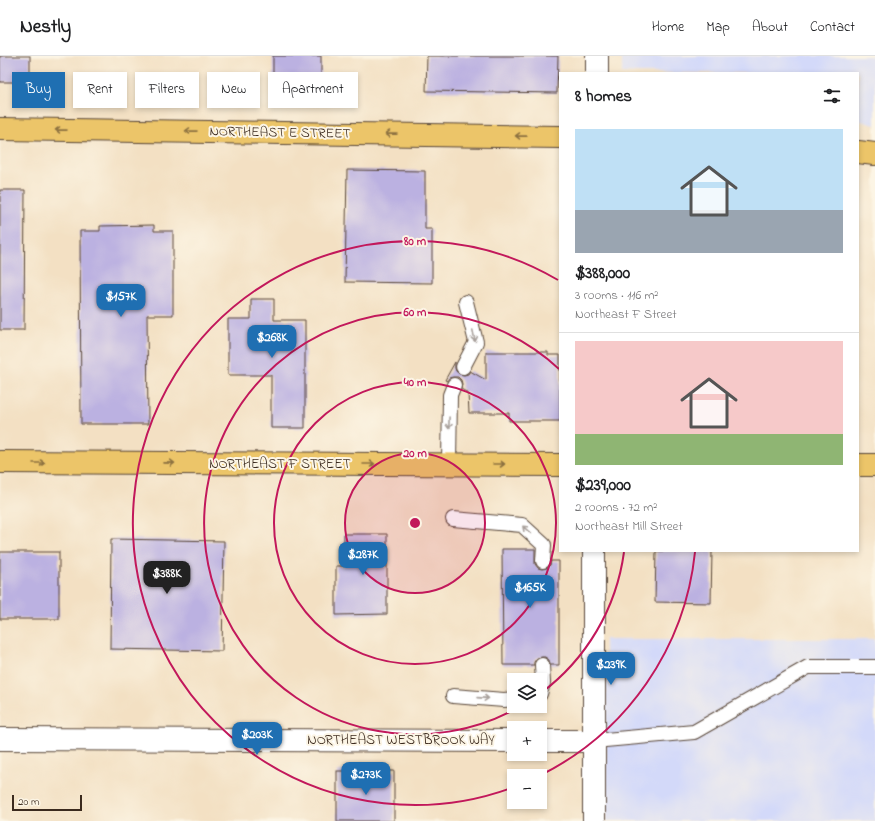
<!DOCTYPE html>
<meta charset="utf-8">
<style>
:root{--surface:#fff;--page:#f2f2f2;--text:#202124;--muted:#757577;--line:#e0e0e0;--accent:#1f6fb2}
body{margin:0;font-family:"Indie Flower",sans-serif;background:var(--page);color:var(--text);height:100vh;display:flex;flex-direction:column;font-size:15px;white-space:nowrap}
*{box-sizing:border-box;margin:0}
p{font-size:13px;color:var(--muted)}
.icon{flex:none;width:22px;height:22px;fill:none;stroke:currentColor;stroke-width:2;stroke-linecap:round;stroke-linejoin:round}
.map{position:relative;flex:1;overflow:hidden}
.details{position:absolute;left:559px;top:16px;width:300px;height:480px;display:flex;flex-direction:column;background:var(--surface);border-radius:0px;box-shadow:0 2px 6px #0003}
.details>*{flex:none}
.hud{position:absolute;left:12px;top:16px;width:380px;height:36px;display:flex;gap:8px}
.buttons{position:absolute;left:507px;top:617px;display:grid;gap:8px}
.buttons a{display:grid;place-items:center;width:40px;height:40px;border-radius:0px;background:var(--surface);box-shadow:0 2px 6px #0003;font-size:20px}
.scale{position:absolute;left:12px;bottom:10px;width:70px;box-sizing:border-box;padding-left:4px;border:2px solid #3b2a1e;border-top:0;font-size:11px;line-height:14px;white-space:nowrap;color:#3b2a1e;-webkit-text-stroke:3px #fcf5e5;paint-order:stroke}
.price{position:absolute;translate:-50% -34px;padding:0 9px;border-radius:8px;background:var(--accent);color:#fff;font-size:13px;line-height:26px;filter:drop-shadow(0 1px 2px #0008)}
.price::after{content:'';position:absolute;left:50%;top:24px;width:12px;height:9px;margin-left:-6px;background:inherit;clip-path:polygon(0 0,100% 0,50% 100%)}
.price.selected{background:#222;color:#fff}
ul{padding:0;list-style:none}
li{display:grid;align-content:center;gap:8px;height:212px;padding:0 16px}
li+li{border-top:1px solid var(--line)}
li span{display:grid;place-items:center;height:124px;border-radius:0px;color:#555}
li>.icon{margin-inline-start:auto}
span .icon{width:72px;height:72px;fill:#fffc;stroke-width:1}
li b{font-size:17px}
h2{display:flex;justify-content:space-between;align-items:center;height:48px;padding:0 16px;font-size:17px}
.tag{padding:0 14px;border-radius:0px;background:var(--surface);box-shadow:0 2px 6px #0003;font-size:14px;line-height:36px}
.tag.selected{background:var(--accent);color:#fff}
header{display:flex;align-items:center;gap:24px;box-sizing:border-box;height:56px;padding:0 20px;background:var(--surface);border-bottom:1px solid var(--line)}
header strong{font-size:19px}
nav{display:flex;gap:22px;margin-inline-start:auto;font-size:14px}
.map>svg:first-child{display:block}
.built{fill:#d3d9f9}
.building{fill:#bbb1e1}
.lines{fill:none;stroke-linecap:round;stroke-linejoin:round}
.service-casing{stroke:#574537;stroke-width:16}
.minor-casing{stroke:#574537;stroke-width:24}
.tertiary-casing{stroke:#574537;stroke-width:24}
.primary-casing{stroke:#574537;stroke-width:24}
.service{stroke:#fff;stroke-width:14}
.minor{stroke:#fff;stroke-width:22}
.tertiary{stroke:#fff;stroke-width:22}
.primary{stroke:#ecc569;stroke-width:22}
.oneway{stroke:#8b7040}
.oneway2{stroke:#a79f9a}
.ring{fill:none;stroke:#c2185b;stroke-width:2}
.labels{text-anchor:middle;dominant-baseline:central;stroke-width:4;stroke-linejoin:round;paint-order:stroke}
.street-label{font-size:14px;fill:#3b2a1e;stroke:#fcf5e5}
.centre{fill:#c2185b;stroke:#fcf5e5;stroke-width:2}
.ring-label{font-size:12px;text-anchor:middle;font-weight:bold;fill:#c2185b;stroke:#fcf5e5;stroke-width:4;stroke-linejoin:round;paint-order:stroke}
</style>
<header>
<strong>Nestly</strong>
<nav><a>Home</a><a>Map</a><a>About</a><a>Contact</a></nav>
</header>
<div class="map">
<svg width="875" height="765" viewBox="0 0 875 765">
<rect width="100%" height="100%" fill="#fcf5e5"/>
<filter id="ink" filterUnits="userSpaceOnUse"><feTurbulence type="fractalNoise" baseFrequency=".025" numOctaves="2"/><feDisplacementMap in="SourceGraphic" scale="8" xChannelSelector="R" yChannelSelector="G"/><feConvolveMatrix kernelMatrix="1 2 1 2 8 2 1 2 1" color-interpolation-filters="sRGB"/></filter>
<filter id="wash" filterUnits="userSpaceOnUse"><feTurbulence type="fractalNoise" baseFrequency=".012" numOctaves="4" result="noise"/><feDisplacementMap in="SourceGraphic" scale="16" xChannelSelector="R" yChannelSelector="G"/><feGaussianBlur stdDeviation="0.9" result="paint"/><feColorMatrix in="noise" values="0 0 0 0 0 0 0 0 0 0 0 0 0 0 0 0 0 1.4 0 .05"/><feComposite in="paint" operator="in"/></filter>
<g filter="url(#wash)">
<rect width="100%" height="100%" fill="#f3e0c3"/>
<g class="built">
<path d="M622 0H875V69L858 64V17H622Z"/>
<path d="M605 583H875V765H607Z"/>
</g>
<g id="blocks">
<g class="building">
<rect x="0" y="0" width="30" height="26"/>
<path d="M273 0H321V33L273 32Z"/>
<path d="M427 0H558L557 37 426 35Z"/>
<path d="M347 114 425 115V173H432V227L345 226Z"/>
<path d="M0 134H25L24 274H0Z"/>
<path d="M154 169V175H173V259H147L148 368H81L80 175H100V170Z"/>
<path d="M251 243H274V264H305V372H271V319H228V263H251Z"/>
<path d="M486 296H548V299H560V365H509V357H469L468 337 461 333 462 328 461 324 458 321H453L449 322 447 325 445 324 455 306V312L456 315 459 318 464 319 468 318 470 315 486 324Z"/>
<path d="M344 478H387V558L336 559V510H344Z"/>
<path d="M111 483 224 485 222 595 110 593Z"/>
<path d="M502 493H535V508L538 512 542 513 547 512 550 509 551 505H559V609H550L549 604 545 601H542L537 602 534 606V609H503Z"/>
<path d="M656 495H712L711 547 655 546Z"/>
<rect x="0" y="496" width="59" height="67"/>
<rect x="337" y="715" width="57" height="50"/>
</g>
</g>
</g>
<g filter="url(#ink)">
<use href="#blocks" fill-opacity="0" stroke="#574537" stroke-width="1"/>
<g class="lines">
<defs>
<g id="service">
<path d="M463 311 476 286 466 246"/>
<path d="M449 408 450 339 454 329"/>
<path d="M453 463 522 469 544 489 543 505"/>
<path d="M540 638 543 627 542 609"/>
<path d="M453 640 504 644 514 643"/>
<path d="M594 685 694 676 808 611H875"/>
</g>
<g id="minor">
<path d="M0 683 514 685"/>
<path d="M540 685H594"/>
</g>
<g id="tertiary">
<path d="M597 0V17"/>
<path d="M594 495V765"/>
</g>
<g id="primary">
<path d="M0 73 560 81"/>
<path d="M858 96 875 98"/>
<path d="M0 406 560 409"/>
<path d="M858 409H875"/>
</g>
</defs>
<use href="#service" class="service-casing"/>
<use href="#minor" class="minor-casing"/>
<use href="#tertiary" class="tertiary-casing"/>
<use href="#primary" class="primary-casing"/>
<use href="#service" class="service"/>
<use href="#minor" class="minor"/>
<use href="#tertiary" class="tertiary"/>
<use href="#primary" class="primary"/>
</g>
<defs><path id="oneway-shaft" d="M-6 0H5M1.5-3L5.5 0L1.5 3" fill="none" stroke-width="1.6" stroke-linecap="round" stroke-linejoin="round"/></defs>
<g class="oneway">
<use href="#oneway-shaft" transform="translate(61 74) rotate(-179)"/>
<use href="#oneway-shaft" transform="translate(191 75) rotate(-179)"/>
<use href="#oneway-shaft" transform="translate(391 78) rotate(-179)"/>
<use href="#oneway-shaft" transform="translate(521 80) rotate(-179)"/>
<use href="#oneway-shaft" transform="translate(39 407)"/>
<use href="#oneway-shaft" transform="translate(169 407) rotate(1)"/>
<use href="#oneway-shaft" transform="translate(369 408)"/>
<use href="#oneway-shaft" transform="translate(499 408)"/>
</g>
<g class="oneway2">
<use href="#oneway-shaft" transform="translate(474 280) rotate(78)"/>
<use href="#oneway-shaft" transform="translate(449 367) rotate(91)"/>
<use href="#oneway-shaft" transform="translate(527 474) rotate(-138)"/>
<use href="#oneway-shaft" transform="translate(483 642) rotate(4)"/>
</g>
</g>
<circle cx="415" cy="467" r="70" fill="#c2185b" fill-opacity=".12"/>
<g class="ring">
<circle cx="415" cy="467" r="70"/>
<circle cx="415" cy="467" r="141"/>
<path d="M624 496A211 211 0 0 1 541 637M519 651A211 211 0 1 1 559 313"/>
<path d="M695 496A282 282 0 0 1 541 719M514 731A282 282 0 1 1 558 224"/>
</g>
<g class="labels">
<g class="street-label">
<text transform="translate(280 77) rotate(1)">NORTHEAST E STREET</text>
<text x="280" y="408">NORTHEAST F STREET</text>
<text x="401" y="684">NORTHEAST WESTBROOK WAY</text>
</g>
</g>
<circle cx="415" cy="467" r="6" class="centre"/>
<g class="ring-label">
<text x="415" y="189">80 m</text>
<text x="415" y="260">60 m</text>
<text x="415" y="330">40 m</text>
<text x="415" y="401">20 m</text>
</g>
</svg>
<div class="buttons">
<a><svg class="icon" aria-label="layers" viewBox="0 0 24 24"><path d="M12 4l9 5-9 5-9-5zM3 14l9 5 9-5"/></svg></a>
<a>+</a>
<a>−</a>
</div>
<div class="scale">20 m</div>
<b class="price" style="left:121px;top:262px">$157K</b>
<b class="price" style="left:272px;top:303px">$268K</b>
<b class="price" style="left:363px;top:520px">$287K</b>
<b class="price selected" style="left:167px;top:539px">$388K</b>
<b class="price" style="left:530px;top:553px">$165K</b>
<b class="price" style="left:611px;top:630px">$239K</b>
<b class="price" style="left:257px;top:700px">$203K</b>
<b class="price" style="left:366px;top:740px">$273K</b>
<div class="hud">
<a class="tag selected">Buy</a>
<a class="tag">Rent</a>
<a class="tag">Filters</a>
<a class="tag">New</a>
<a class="tag">Apartment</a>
</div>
<section class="details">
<h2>8 homes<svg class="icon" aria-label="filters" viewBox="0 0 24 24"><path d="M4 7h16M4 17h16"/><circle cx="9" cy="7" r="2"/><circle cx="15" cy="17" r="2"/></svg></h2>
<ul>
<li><span style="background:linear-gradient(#bfe0f5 65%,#9aa5b1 0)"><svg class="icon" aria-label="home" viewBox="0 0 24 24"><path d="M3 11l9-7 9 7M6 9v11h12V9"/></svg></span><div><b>$388,000</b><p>3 rooms · 116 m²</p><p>Northeast F Street</p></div></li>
<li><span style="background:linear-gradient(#f6c9c9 75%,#8fb573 0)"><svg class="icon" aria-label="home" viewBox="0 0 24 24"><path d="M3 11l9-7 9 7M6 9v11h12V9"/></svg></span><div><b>$239,000</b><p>2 rooms · 72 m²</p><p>Northeast Mill Street</p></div></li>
</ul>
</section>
</div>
